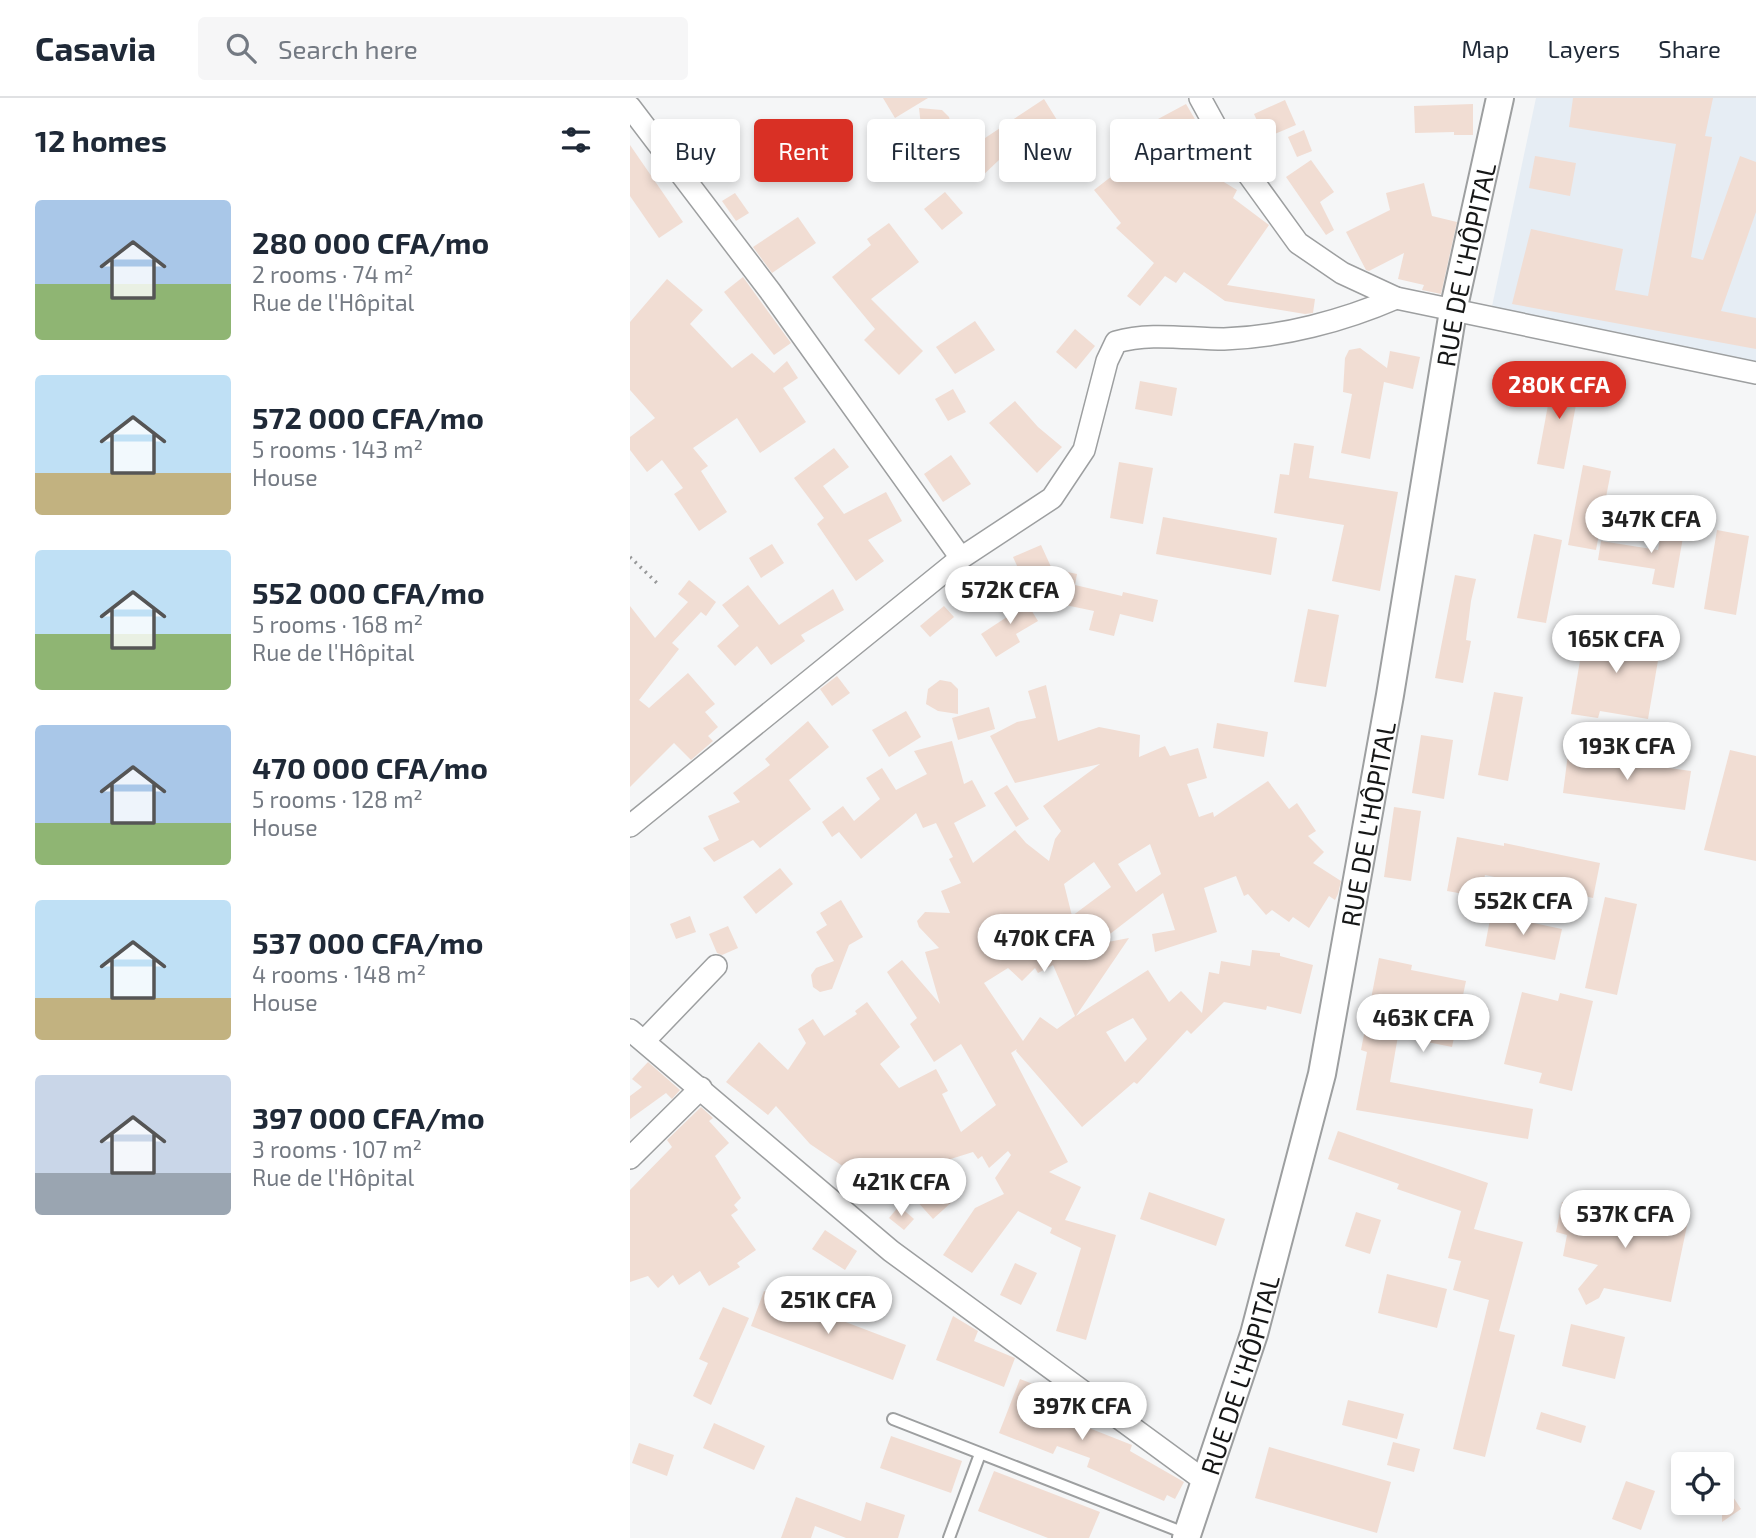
<!DOCTYPE html>
<meta charset="utf-8">
<style>
:root{--surface:#fff;--page:#f6f6f7;--text:#1f2937;--muted:#747a83;--line:#e0e1e3;--accent:#d93025}
body{margin:0;font-family:"Exo 2",sans-serif;background:var(--page);color:var(--text);height:100vh;display:flex;flex-direction:column;font-size:26px;white-space:nowrap}
*{box-sizing:border-box;margin:0}
p{font-size:23px;color:var(--muted)}
.icon{flex:none;width:38px;height:38px;fill:none;stroke:currentColor;stroke-width:2;stroke-linecap:round;stroke-linejoin:round}
.map{position:relative;flex:1;overflow:hidden}
.details{display:flex;flex-direction:column;background:var(--surface);width:630px}
.details>*{flex:none}
.guide{position:absolute;left:21px;top:21px;width:665px;height:63px;display:flex;gap:14px}
.fabs{position:absolute;left:1041px;top:1354px;display:grid;gap:14px}
.fabs a{display:grid;place-items:center;width:63px;height:63px;border-radius:7px;background:var(--surface);box-shadow:0 4px 10px #0003;font-size:35px}
.price{position:absolute;translate:-50% -60px;padding:0 16px;border-radius:24px;background:#fff;color:#222;font-size:23px;line-height:46px;filter:drop-shadow(0 2px 4px #0008)}
.price::after{content:'';position:absolute;left:50%;top:42px;width:21px;height:16px;margin-left:-10px;background:inherit;clip-path:polygon(0 0,100% 0,50% 100%)}
.price.current{background:var(--accent);color:#fff}
ul{padding:0;list-style:none}
li{display:flex;align-items:center;gap:21px;height:175px;padding:0 35px}
li span{display:grid;place-items:center;flex:none;width:196px;height:140px;border-radius:7px;color:#555}
li>.icon{margin-inline-start:auto}
span .icon{width:84px;height:84px;fill:#fffc;stroke-width:1}
li b{font-size:30px}
h2{display:flex;justify-content:space-between;align-items:center;height:84px;padding:0 35px;font-size:30px}
.tag{padding:0 24px;border-radius:7px;background:var(--surface);box-shadow:0 4px 10px #0003;font-size:24px;line-height:63px}
.tag.current{background:var(--accent);color:#fff}
header{display:flex;align-items:center;gap:42px;box-sizing:border-box;height:98px;padding:0 35px;background:var(--surface);border-bottom:2px solid var(--line)}
header strong{font-size:33px}
nav{display:flex;gap:38px;margin-inline-start:auto;font-size:24px}
.search{width:490px;height:63px;background:var(--page);display:flex;align-items:center;gap:18px;box-sizing:border-box;padding:0 24px;border-radius:7px;color:var(--muted);font-size:26px}
main{display:flex;flex:1;min-height:0}
.map>svg:first-child{display:block}
.built{fill:#e6edf4}
.building{fill:#f1ddd3;fill-rule:evenodd}
.lines{fill:none;stroke-linecap:round;stroke-linejoin:round}
.service-casing{stroke:#9d9fa0;stroke-width:14}
.minor-casing{stroke:#9d9fa0;stroke-width:24}
.tertiary-casing{stroke:#9d9fa0;stroke-width:30}
.path{stroke:#979899;stroke-width:3.5;stroke-dasharray:2 5;stroke-linecap:butt}
.service{stroke:#fff;stroke-width:10}
.minor{stroke:#fff;stroke-width:21}
.tertiary{stroke:#fff;stroke-width:26}
.labels{text-anchor:middle;dominant-baseline:central;stroke-width:7;stroke-linejoin:round;paint-order:stroke}
.street-label{font-size:26px;fill:#161717;stroke:#fff}
</style>
<header>
<strong>Casavia</strong>
<div class="search"><svg class="icon" aria-label="search" viewBox="0 0 24 24"><circle cx="10" cy="10" r="6"/><path d="M15 15l6 6"/></svg>Search here</div>
<nav><a>Map</a><a>Layers</a><a>Share</a></nav>
</header>
<main>
<section class="details">
<h2>12 homes<svg class="icon" aria-label="filters" viewBox="0 0 24 24"><path d="M4 7h16M4 17h16"/><circle cx="9" cy="7" r="2"/><circle cx="15" cy="17" r="2"/></svg></h2>
<ul>
<li><span style="background:linear-gradient(#a9c7e8 60%,#8fb573 0)"><svg class="icon" aria-label="home" viewBox="0 0 24 24"><path d="M3 11l9-7 9 7M6 9v11h12V9"/></svg></span><div><b>280 000 CFA/mo</b><p>2 rooms · 74 m²</p><p>Rue de l'Hôpital</p></div></li>
<li><span style="background:linear-gradient(#bfe0f5 70%,#c2b280 0)"><svg class="icon" aria-label="home" viewBox="0 0 24 24"><path d="M3 11l9-7 9 7M6 9v11h12V9"/></svg></span><div><b>572 000 CFA/mo</b><p>5 rooms · 143 m²</p><p>House</p></div></li>
<li><span style="background:linear-gradient(#bfe0f5 60%,#8fb573 0)"><svg class="icon" aria-label="home" viewBox="0 0 24 24"><path d="M3 11l9-7 9 7M6 9v11h12V9"/></svg></span><div><b>552 000 CFA/mo</b><p>5 rooms · 168 m²</p><p>Rue de l'Hôpital</p></div></li>
<li><span style="background:linear-gradient(#a9c7e8 70%,#8fb573 0)"><svg class="icon" aria-label="home" viewBox="0 0 24 24"><path d="M3 11l9-7 9 7M6 9v11h12V9"/></svg></span><div><b>470 000 CFA/mo</b><p>5 rooms · 128 m²</p><p>House</p></div></li>
<li><span style="background:linear-gradient(#bfe0f5 70%,#c2b280 0)"><svg class="icon" aria-label="home" viewBox="0 0 24 24"><path d="M3 11l9-7 9 7M6 9v11h12V9"/></svg></span><div><b>537 000 CFA/mo</b><p>4 rooms · 148 m²</p><p>House</p></div></li>
<li><span style="background:linear-gradient(#c9d6e8 70%,#9aa5b1 0)"><svg class="icon" aria-label="home" viewBox="0 0 24 24"><path d="M3 11l9-7 9 7M6 9v11h12V9"/></svg></span><div><b>397 000 CFA/mo</b><p>3 rooms · 107 m²</p><p>Rue de l'Hôpital</p></div></li>
</ul>
</section>
<div class="map">
<svg width="1126" height="1440" viewBox="0 0 1126 1440">
<rect width="100%" height="100%" fill="#f5f6f7"/>
<path class="built" d="M906 0H1126V266L861 213Z"/>
<g class="building">
<path d="M253 0H298L265 20Z"/>
<path d="M943 0H1083L1075 38 1082 39 1061 159 1073 162 1110 58 1126 64V114L1091 213 1126 220V251L882 206 901 131 993 151 985 192 1018 198 1046 46 939 29Z"/>
<path d="M414 1 427 22 390 47 388 44 350 80 320 47 342 26 355 40Z"/>
<path d="M655 2 666 27 635 40 624 16Z"/>
<path d="M556 6 569 28 563 31 589 59 574 72 607 92 603 100 639 127 597 187 685 201 683 215 675 216 595 203 554 174 546 185 535 178 510 208 497 198 524 165 486 130 491 125 464 92 536 36 528 21Z"/>
<path d="M843 6V37H824V34L785 35 784 8Z"/>
<path d="M289 10 312 12 319 19 323 36 306 39 297 36 291 28Z"/>
<path d="M58 22 72 41 77 38 85 50 60 67 40 35Z"/>
<path d="M189 29 209 57 197 66 177 38Z"/>
<path d="M674 32 682 53 667 59 658 39Z"/>
<path d="M0 47 53 124 29 140 0 98Z"/>
<path d="M905 58 946 65 940 98 899 90Z"/>
<path d="M681 62 704 94 690 104 704 132 696 137 656 79Z"/>
<path d="M794 85 802 118 827 124 811 196 792 192 794 187 768 181 774 155 739 173 736 172 716 134 760 112 756 95Z"/>
<path d="M315 94 333 115 312 132 294 111Z"/>
<path d="M105 95 119 115 106 123 92 103Z"/>
<path d="M168 119 186 145 142 175 123 149Z"/>
<path d="M259 125 289 164 241 201 293 253 269 277 234 242 245 231 202 179 241 147 237 141Z"/>
<path d="M113 179 161 245 144 257 94 194Z"/>
<path d="M37 181 73 212 60 226 102 270 122 255 144 275 157 263 168 280 153 290 176 324 130 355 107 320 63 350 78 368 71 373 97 414 69 433 44 396 53 390 32 362 17 374 0 352V339L25 320 0 292V224Z"/>
<path d="M345 223 365 252 325 276 306 249Z"/>
<path d="M445 231 465 248 446 271 426 254Z"/>
<path d="M730 250 757 270 760 253 790 259 783 291 754 284 740 361 711 355 722 296 713 294 715 260 719 252Z"/>
<path d="M924 275 951 280 934 371 907 366Z"/>
<path d="M510 283 547 290 542 318 505 311Z"/>
<path d="M323 291 336 314 318 323 305 301Z"/>
<path d="M385 303 408 329 432 349 407 375 359 325Z"/>
<path d="M664 345 684 348 679 380 768 394 750 493 702 483 714 427 644 415 650 376 659 377Z"/>
<path d="M204 350 219 369 193 388 214 416 256 394 272 423 238 442 254 463 226 483 187 426 194 420 164 380Z"/>
<path d="M321 357 341 386 313 404 294 376Z"/>
<path d="M489 364 523 370 513 426 480 420Z"/>
<path d="M953 367 981 373 966 452 938 447Z"/>
<path d="M533 419 647 440 641 477 526 456Z"/>
<path d="M1033 424 1055 428 1044 490 1022 486 1025 471 968 462 971 443 1028 452Z"/>
<path d="M1087 432 1119 438 1106 517 1074 511Z"/>
<path d="M904 436 932 442 916 525 887 520Z"/>
<path d="M142 446 154 465 131 480 119 460Z"/>
<path d="M411 447 422 471 394 483 383 459Z"/>
<path d="M428 472 447 476 445 487 492 498 493 494 528 502 523 524 490 516 484 538 459 532 464 513 421 504Z"/>
<path d="M825 477 846 481 841 503 836 542 841 543 833 585 805 580Z"/>
<path d="M59 482 86 504 76 518 71 514 42 545 49 551 9 602 19 610 58 575 85 606 75 614 88 629 78 638 83 643 61 662 44 645 0 689V508L25 540 58 504 48 496Z"/>
<path d="M118 487 149 527 203 491 214 512 171 537 175 543 141 567 127 548 105 568 87 548 109 528 92 507Z"/>
<path d="M390 494 408 523 386 536 390 544 366 559 351 536 383 515 375 502Z"/>
<path d="M314 508 324 519 300 539 290 528Z"/>
<path d="M678 511 709 517 696 589 664 584Z"/>
<path d="M955 533 1009 542 1010 535 1032 539 1018 621 970 613 968 620 941 616Z"/>
<path d="M207 578 220 595 202 608 190 591Z"/>
<path d="M310 582 321 584 328 591V616L308 613 296 606 298 591Z"/>
<path d="M416 587 428 643 469 629 510 637 509 659 535 648 540 658 568 650 577 680 557 686 569 719 583 714 584 719 638 683 659 711 667 705 686 733 678 738 694 754 683 765 711 783 708 796 705 802 699 798 679 830 663 819 659 824 642 812 636 817 618 796 614 798 606 778 574 790 587 834 525 854 522 836 545 832 533 795 467 846 499 840 446 918 518 872 539 904 551 893 572 915 579 874 589 876 591 863 620 868 622 852 650 855V858L683 867 671 916 637 908 636 912 594 904 561 936 557 932 507 986 504 984 452 1029 386 953 387 951 381 955 438 1064 419 1074 451 1089 435 1122 486 1137 456 1242 426 1233 451 1150 420 1135 422 1130 388 1113 342 1175 313 1157 345 1110 374 1096 365 1080 381 1057 378 1053 359 1070 352 1058 348 1061 343 1054 308 1065 334 1093 303 1121 285 1101 293 1093 285 1067 270 1075 265 1068 246 1087 238 1080 232 1084 227 1079 219 1089 206 1079 214 1069 180 1046 146 1008 138 1017 96 984 129 944 158 972 176 945 168 931 183 921 194 938 227 916 225 913 237 904 270 949 250 966 269 990 306 971 318 993 312 996 331 1034 366 1007 331 946 304 964 280 926 287 920 257 874 272 862 310 906 295 854 309 850 289 829 287 823 295 814 320 815 311 793 331 785 319 761 323 759 306 725 293 730 286 715 231 761 209 734 202 739 192 724 213 708 224 723 250 701 236 680 252 670 266 692 297 676 284 653 322 643 334 686 342 682 356 708 324 725 343 765 385 732 396 745 419 763 425 741 431 733 413 708 470 666 385 685 360 638 387 624 406 620 398 593ZM520 746 531 776 506 794 488 766ZM464 764 481 789 442 818 434 786ZM423 867 445 918 427 931 410 919 393 943 354 885 378 870 392 883 405 870 408 875ZM503 920 517 941 495 964 476 934Z"/>
<path d="M864 594 893 599 878 683 848 677Z"/>
<path d="M359 609 365 631 328 642 322 620Z"/>
<path d="M276 613 291 639 259 659 242 632Z"/>
<path d="M178 623 199 649 159 682 181 711 130 750 123 742 84 764 73 750 89 742 78 718 110 704 103 695 140 667 135 661Z"/>
<path d="M587 625 638 634 634 659 583 650Z"/>
<path d="M791 637 823 642 814 701 782 695Z"/>
<path d="M1100 652 1126 658V763L1074 752Z"/>
<path d="M938 656 1061 673 1055 712 933 695Z"/>
<path d="M377 687 399 721 386 729 364 695Z"/>
<path d="M764 709 791 713 781 783 754 779Z"/>
<path d="M827 739 874 748V745L970 765 963 800 855 777 851 799 817 793Z"/>
<path d="M150 770 163 786 126 816 113 799Z"/>
<path d="M975 799 1007 806 987 897 955 890Z"/>
<path d="M211 802 233 839 219 847 202 891 190 894 183 889 181 877 186 870 204 863 186 834 197 827 190 815Z"/>
<path d="M861 816 932 831 925 862 855 848Z"/>
<path d="M60 818 66 834 46 841 40 826Z"/>
<path d="M98 828 108 850 92 857 87 855 79 836Z"/>
<path d="M749 860 782 867 781 872 836 883 822 949 768 938 760 984 903 1011 898 1041 726 1012 737 954 731 952Z"/>
<path d="M892 894 928 903 930 895 963 903 942 993 909 985 912 975 874 966Z"/>
<path d="M18 964 50 992 42 1001 36 995 0 1021V998L12 989 2 981Z"/>
<path d="M71 1009 83 1020 79 1023 99 1045 85 1058 111 1100 104 1107 108 1112 101 1117 126 1152 107 1165 110 1169 79 1188 70 1173 49 1187 43 1177 28 1190 18 1178 0 1184V1092L42 1049 37 1042Z"/>
<path d="M708 1033 858 1085 844 1131 893 1144 869 1233 885 1237 855 1359 823 1351 859 1202 823 1192 831 1163 818 1160 831 1113 767 1091 769 1086 698 1061Z"/>
<path d="M519 1094 595 1121 586 1148 510 1121Z"/>
<path d="M932 1104 1008 1121 1011 1108 1059 1118 1041 1204 974 1190 969 1200 956 1207 948 1191 968 1167 933 1158 937 1137 926 1134Z"/>
<path d="M269 1108 284 1121 274 1132 259 1120Z"/>
<path d="M726 1114 751 1122 740 1156 715 1148Z"/>
<path d="M195 1132 227 1153 215 1172 182 1151Z"/>
<path d="M385 1165 407 1175 391 1207 370 1197Z"/>
<path d="M757 1176 817 1191 807 1230 748 1215Z"/>
<path d="M134 1193 276 1247 263 1282 121 1228Z"/>
<path d="M93 1209 119 1220 81 1307 63 1298 78 1265 69 1261Z"/>
<path d="M323 1218 348 1233 344 1243 385 1260 374 1289 306 1262Z"/>
<path d="M941 1226 995 1239 985 1281 932 1268Z"/>
<path d="M390 1281 429 1296 421 1315 502 1347 500 1353 554 1384 545 1401 537 1397 534 1403 457 1369 460 1360 427 1348 423 1356 369 1335Z"/>
<path d="M718 1302 774 1316 767 1341 712 1327Z"/>
<path d="M911 1314 956 1328 951 1345 906 1331Z"/>
<path d="M84 1325 135 1348 124 1372 73 1350Z"/>
<path d="M261 1338 332 1363 321 1395 250 1370Z"/>
<path d="M763 1344 790 1351 784 1374 757 1367Z"/>
<path d="M9 1345 44 1357 37 1378 2 1365Z"/>
<path d="M639 1349 761 1384 747 1435 625 1400Z"/>
<path d="M364 1373 470 1414 459 1440H418L348 1413Z"/>
<path d="M1092 1382 1111 1411 1092 1424Z"/>
<path d="M996 1383 1025 1393 1011 1432 982 1421Z"/>
<path d="M166 1399 231 1423 236 1404 275 1417 268 1440H216L185 1428 181 1440H151Z"/>
</g>
<g class="lines">
<defs>
<g id="service">
<path d="M263 1321 557 1436"/>
<path d="M319 1440 350 1356"/>
</g>
<g id="minor">
<path d="M570 0 592 40 668 145 712 175 766 200 1126 275"/>
<path d="M0 9 140 193 331 460"/>
<path d="M0 728 331 460 422 400 454 352 477 263 486 244C520 234 558 241 594 241 652 239 713 223 766 200"/>
<path d="M0 932 261 1153 575 1383"/>
<path d="M14 943 86 868"/>
<path d="M0 1060 71 990"/>
</g>
<g id="tertiary">
<path id="s1" d="M556 1440 624 1236 692 976 760 597 823 213 870 0"/>
</g>
</defs>
<use href="#service" class="service-casing"/>
<use href="#minor" class="minor-casing"/>
<use href="#tertiary" class="tertiary-casing"/>
<path class="path" d="M0 459 30 488"/>
<use href="#service" class="service"/>
<use href="#minor" class="minor"/>
<use href="#tertiary" class="tertiary"/>
</g>
<g class="labels">
<g class="street-label">
<text stroke="none"><textPath href="#s1" startOffset="1306">RUE DE L'HÔPITAL</textPath></text>
<text stroke="none"><textPath href="#s1" startOffset="738">RUE DE L'HÔPITAL</textPath></text>
<text stroke="none"><textPath href="#s1" startOffset="172">RUE DE L'HÔPITAL</textPath></text>
</g>
</g>
</svg>
<div class="fabs">
<a><svg class="icon" aria-label="locate" viewBox="0 0 24 24"><circle cx="12" cy="12" r="6"/><path d="M12 2v4M12 18v4M2 12h4M18 12h4"/></svg></a>
</div>
<b class="price current" style="left:929px;top:323px">280K CFA</b>
<b class="price" style="left:1021px;top:457px">347K CFA</b>
<b class="price" style="left:380px;top:528px">572K CFA</b>
<b class="price" style="left:986px;top:577px">165K CFA</b>
<b class="price" style="left:997px;top:684px">193K CFA</b>
<b class="price" style="left:893px;top:839px">552K CFA</b>
<b class="price" style="left:414px;top:876px">470K CFA</b>
<b class="price" style="left:793px;top:956px">463K CFA</b>
<b class="price" style="left:271px;top:1120px">421K CFA</b>
<b class="price" style="left:995px;top:1152px">537K CFA</b>
<b class="price" style="left:198px;top:1238px">251K CFA</b>
<b class="price" style="left:452px;top:1344px">397K CFA</b>
<div class="guide">
<a class="tag">Buy</a>
<a class="tag current">Rent</a>
<a class="tag">Filters</a>
<a class="tag">New</a>
<a class="tag">Apartment</a>
</div>
</div>
</main>
